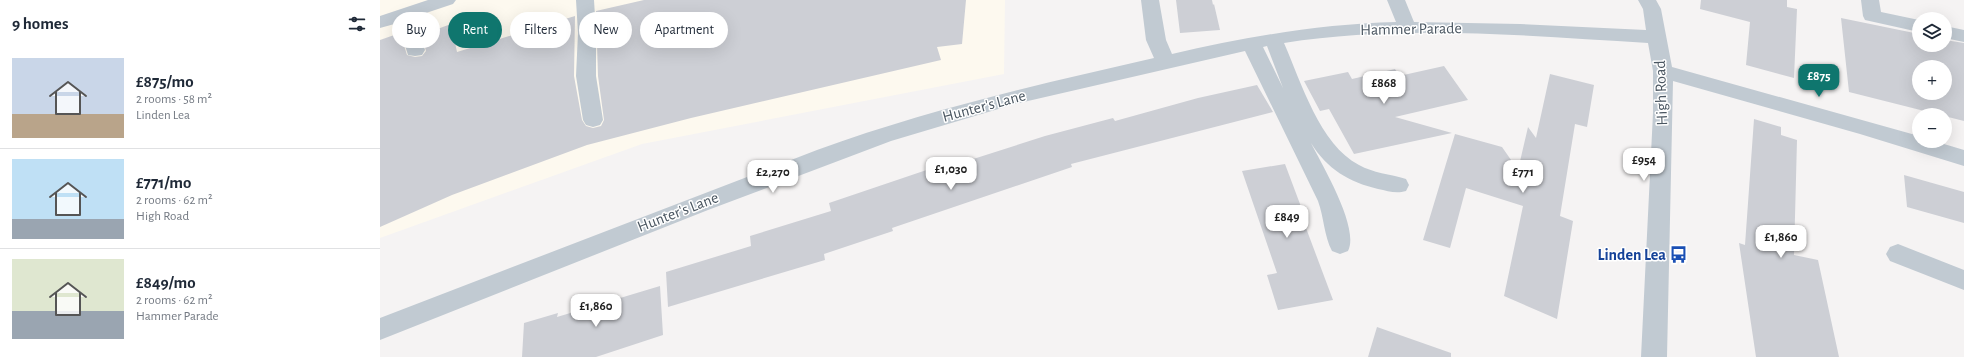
<!DOCTYPE html>
<meta charset="utf-8">
<style>
:root{--surface:#fff;--page:#f2f2f3;--text:#1f2937;--muted:#747a83;--line:#e0e1e3;--accent:#0f766e}
body{margin:0;font-family:"Alegreya Sans",sans-serif;background:var(--page);color:var(--text);height:100vh;display:flex;flex-direction:column;font-size:15px;white-space:nowrap}
*{box-sizing:border-box;margin:0}
p{font-size:13px;color:var(--muted)}
.icon{flex:none;width:22px;height:22px;fill:none;stroke:currentColor;stroke-width:2;stroke-linecap:round;stroke-linejoin:round}
.map{position:relative;flex:1;overflow:hidden}
.panel{display:flex;flex-direction:column;background:var(--surface);width:380px}
.panel>*{flex:none}
.banner{position:absolute;left:12px;top:12px;width:380px;height:36px;display:flex;gap:8px}
.buttons{position:absolute;left:1532px;top:12px;display:grid;gap:8px}
.buttons a{display:grid;place-items:center;width:40px;height:40px;border-radius:50%;background:var(--surface);box-shadow:0 4px 16px #0002;font-size:20px}
.price{position:absolute;translate:-50% -34px;padding:0 9px;border-radius:8px;background:#fff;color:#222;font-size:13px;line-height:26px;filter:drop-shadow(0 1px 2px #0008)}
.price::after{content:'';position:absolute;left:50%;top:24px;width:12px;height:9px;margin-left:-6px;background:inherit;clip-path:polygon(0 0,100% 0,50% 100%)}
.price.selected{background:var(--accent);color:#fff}
ul{padding:0;list-style:none}
li{display:flex;align-items:center;gap:12px;height:100px;padding:0 12px}
li+li{border-top:1px solid var(--line)}
li span{display:grid;place-items:center;flex:none;width:112px;height:80px;border-radius:0px;color:#555}
li>.icon{margin-inline-start:auto}
span .icon{width:48px;height:48px;fill:#fffc;stroke-width:1}
li b{font-size:17px}
h2{display:flex;justify-content:space-between;align-items:center;height:48px;padding:0 12px;font-size:17px}
.chip{padding:0 14px;border-radius:18px;background:var(--surface);box-shadow:0 4px 16px #0002;font-size:14px;line-height:36px}
.chip.selected{background:var(--accent);color:#fff}
main{display:flex;flex:1;min-height:0}
.map>svg:first-child{display:block}
.commercial{fill:#fdf9ef}
.building{fill:#cdcfd5;fill-rule:evenodd}
.lines{fill:none;stroke-linecap:round;stroke-linejoin:round}
.minor{fill:#c1cad2;fill-rule:evenodd}
.labels{text-anchor:middle;dominant-baseline:central;stroke-width:3;stroke-linejoin:round;paint-order:stroke}
.street-label{font-size:16px;fill:#4a5661;stroke:#fff}
.transit-label{font-size:16px;font-weight:bold;fill:#164399;stroke:#fff;text-anchor:end}
</style>
<main>
<section class="panel">
<h2>9 homes<svg class="icon" aria-label="filters" viewBox="0 0 24 24"><path d="M4 7h16M4 17h16"/><circle cx="9" cy="7" r="2"/><circle cx="15" cy="17" r="2"/></svg></h2>
<ul>
<li><span style="background:linear-gradient(#c9d6e8 70%,#b9a48a 0)"><svg class="icon" aria-label="home" viewBox="0 0 24 24"><path d="M3 11l9-7 9 7M6 9v11h12V9"/></svg></span><div><b>£875/mo</b><p>2 rooms · 58 m²</p><p>Linden Lea</p></div></li>
<li><span style="background:linear-gradient(#bfe0f5 75%,#9aa5b1 0)"><svg class="icon" aria-label="home" viewBox="0 0 24 24"><path d="M3 11l9-7 9 7M6 9v11h12V9"/></svg></span><div><b>£771/mo</b><p>2 rooms · 62 m²</p><p>High Road</p></div></li>
<li><span style="background:linear-gradient(#dfe7d0 65%,#9aa5b1 0)"><svg class="icon" aria-label="home" viewBox="0 0 24 24"><path d="M3 11l9-7 9 7M6 9v11h12V9"/></svg></span><div><b>£849/mo</b><p>2 rooms · 62 m²</p><p>Hammer Parade</p></div></li>
</ul>
</section>
<div class="map">
<svg width="1584" height="357" viewBox="0 0 1584 357">
<rect width="100%" height="100%" fill="#f5f3f3"/>
<path class="commercial" d="M0 0H625L624 74 262 144 0 238Z"/>
<g class="building">
<path d="M264 0H586L582 44 557 47 561 60 311 118 207 145 72 195 0 227V40L20 33 27 55 35 57 42 56 46 51 39 26 50 22 52 31 71 24 77 52 195 16 194 76 202 120 206 126 213 128 221 126 224 120 218 76 216 11Z"/>
<path d="M796 0H832L833 5 834 4 840 30 800 33Z"/>
<path d="M1321 0H1407V7L1417 9 1414 78 1366 65 1370 22 1320 9Z"/>
<path d="M1461 18 1539 34V45H1565V40L1584 43V121L1469 92ZM1539 67H1565V93H1539Z"/>
<path d="M1064 66 1088 100 1015 117 1072 133 974 154 949 109 940 111 924 81 968 72 972 79 1015 69 1019 76Z"/>
<path d="M1170 74 1214 85 1207 127 1195 124 1180 216 1193 221 1177 319 1124 296 1143 206 1086 188 1070 248 1043 240 1075 134 1122 147 1138 170 1148 127 1156 138Z"/>
<path d="M877 85 893 112 691 164 692 167 512 228 513 231 444 254 445 260 288 307 286 272 371 246 370 236 451 211 449 203 585 157 587 161 665 136 733 118 735 121 818 98Z"/>
<path d="M1374 119 1401 127V135L1417 140 1414 255 1438 260 1459 357H1376L1359 243 1365 245Z"/>
<path d="M905 164 926 220H923L953 300 898 310 887 275 897 273 862 171Z"/>
<path d="M1524 175 1584 192V223L1527 207Z"/>
<path d="M280 286 283 335 216 357H142L144 323 178 313 177 317Z"/>
<path d="M997 327 1071 353V357H988Z"/>
</g>
<g class="lines">
<g class="minor">
<path d="M48 0H76L73 4 34 17 45 50 42 55 35 56 28 55 18 23 0 28V16Z"/>
<path d="M196 0H214L216 33V76L223 120 220 125 213 127 206 125 203 120 196 76 198 33Z"/>
<path d="M761 0H779L786 40 792 54C866 37 939 24 1016 22L1007 0H1025L1034 22 1140 24 1266 30 1263 9 1258 0H1276L1281 9 1292 67 1539 136V141H1554L1584 150V166L1480 134 1293 81 1287 357H1261L1273 113V71L1268 43C1148 36 1024 24 904 43 921 82 940 145 979 165 993 173 1010 174 1026 179L1029 185 1026 191C1016 194 1008 191 998 189 969 182 947 169 931 143 942 165 980 228 968 251L960 254 952 251C944 236 944 217 938 201L865 51 635 104 511 141 328 210 0 340V318L437 150C547 110 660 84 774 58L766 40ZM887 46 903 88 883 47Z"/>
<path d="M1481 0H1499L1501 12 1539 20V32L1485 20 1483 16Z"/>
<path d="M1565 26 1584 30V42L1565 38Z"/>
<path d="M1518 244 1584 270V290L1510 261 1506 254 1510 247Z"/>
</g>
</g>
<defs>
<symbol id="bus-bare" viewBox="-9 -9 18 18"><path d="M-5-6H5V4H4V6H2V4H-2V6H-4V4H-5ZM-3.5-4V0h7V-4ZM-3.5 1.2v1.5H-2V1.2ZM2 1.2v1.5H3.5V1.2Z" fill="#1a4fb4" stroke="#fff" stroke-width="2.5" paint-order="stroke"/></symbol>
</defs>
<g fill-rule="evenodd">
<use href="#bus-bare" x="1286" y="242" width="25" height="25"/>
</g>
<g class="labels">
<g class="street-label">
<text transform="translate(1031 29) rotate(-1)">Hammer Parade</text>
<text transform="translate(1281 93) rotate(-92)">High Road</text>
<text transform="translate(604 106) rotate(-15)">Hunter's Lane</text>
<text transform="translate(298 212) rotate(-21)">Hunter's Lane</text>
</g>
<g class="transit-label">
<text x="1286" y="255">Linden Lea</text>
</g>
</g>
</svg>
<div class="buttons">
<a><svg class="icon" aria-label="layers" viewBox="0 0 24 24"><path d="M12 4l9 5-9 5-9-5zM3 14l9 5 9-5"/></svg></a>
<a>+</a>
<a>−</a>
</div>
<b class="price selected" style="left:1439px;top:98px">£875</b>
<b class="price" style="left:1004px;top:105px">£868</b>
<b class="price" style="left:1264px;top:182px">£954</b>
<b class="price" style="left:571px;top:191px">£1,030</b>
<b class="price" style="left:393px;top:194px">£2,270</b>
<b class="price" style="left:1143px;top:194px">£771</b>
<b class="price" style="left:907px;top:239px">£849</b>
<b class="price" style="left:1401px;top:259px">£1,860</b>
<b class="price" style="left:216px;top:328px">£1,860</b>
<div class="banner">
<a class="chip">Buy</a>
<a class="chip selected">Rent</a>
<a class="chip">Filters</a>
<a class="chip">New</a>
<a class="chip">Apartment</a>
</div>
</div>
</main>
